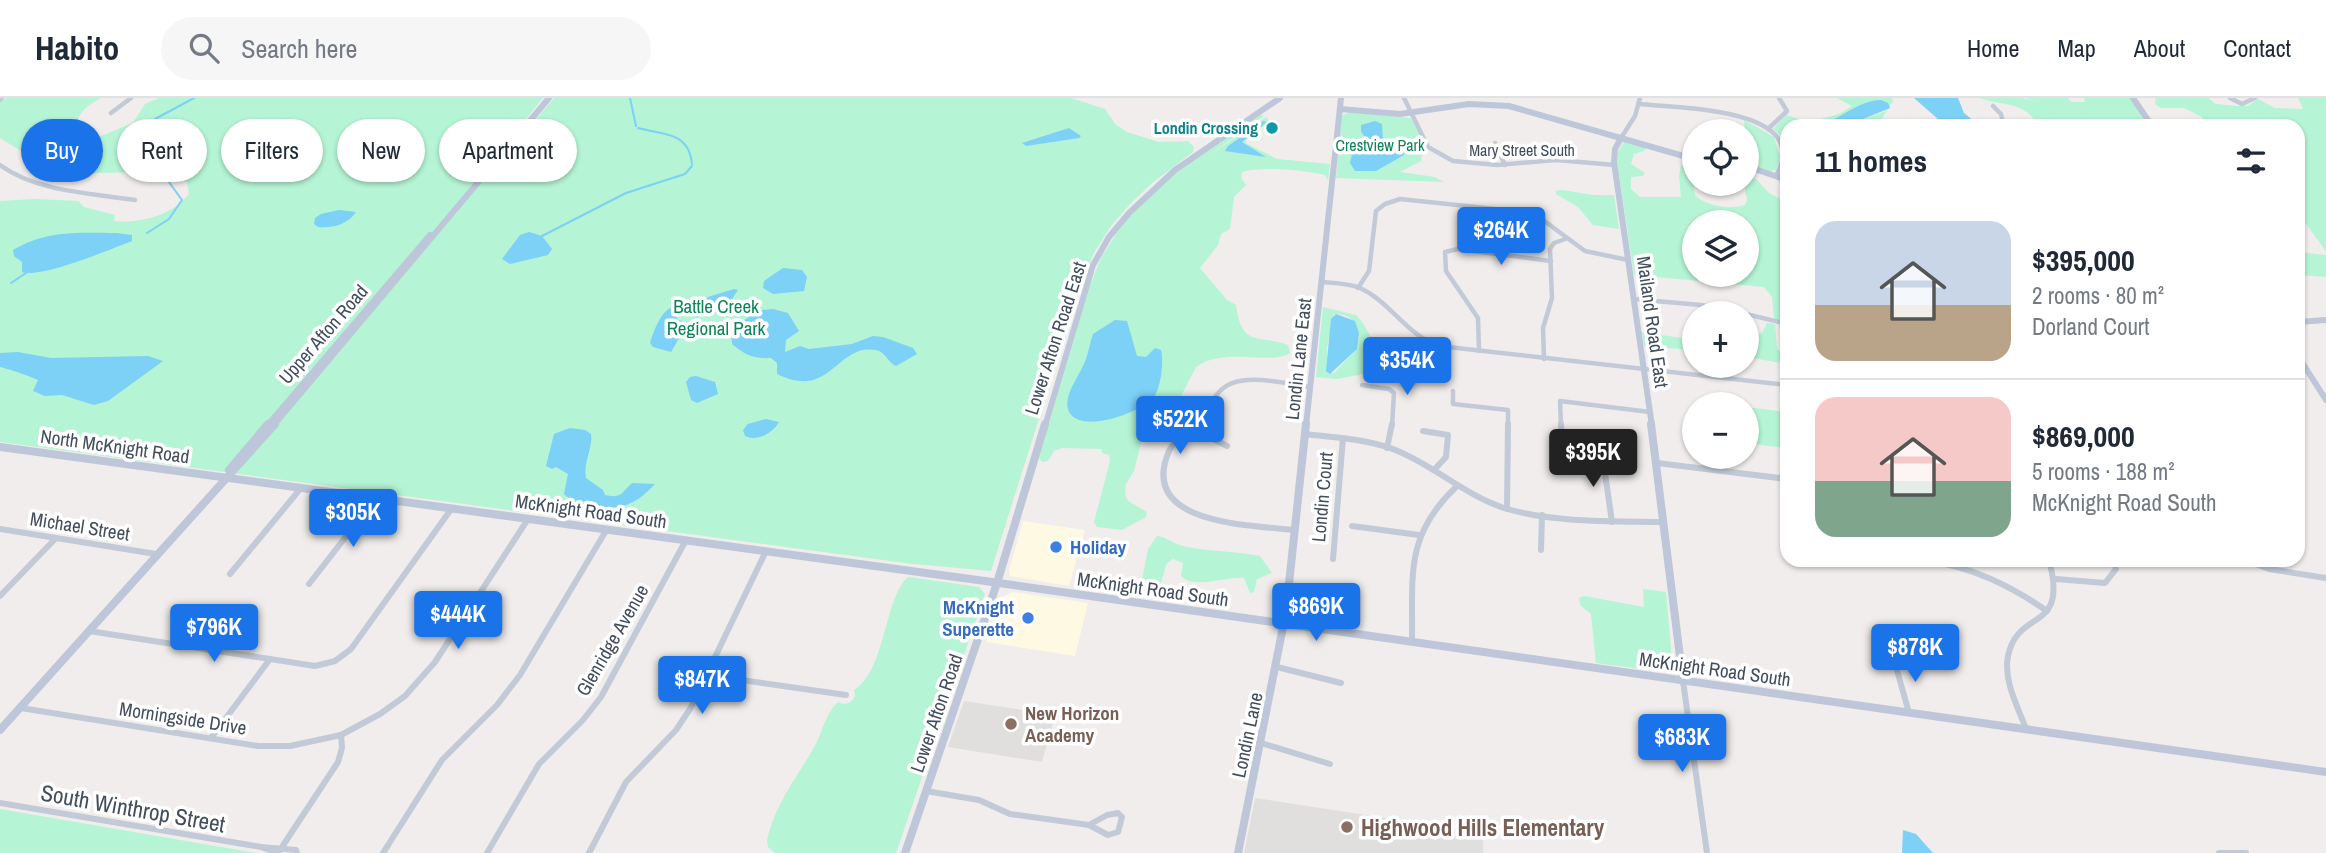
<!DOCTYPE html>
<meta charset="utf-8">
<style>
:root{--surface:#fff;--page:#f6f6f7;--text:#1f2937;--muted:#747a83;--line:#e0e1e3;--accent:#1a73e8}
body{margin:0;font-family:"Archivo Narrow",sans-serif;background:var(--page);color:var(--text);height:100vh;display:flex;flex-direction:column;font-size:26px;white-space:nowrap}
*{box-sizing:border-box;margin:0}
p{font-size:23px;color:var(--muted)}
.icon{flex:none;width:38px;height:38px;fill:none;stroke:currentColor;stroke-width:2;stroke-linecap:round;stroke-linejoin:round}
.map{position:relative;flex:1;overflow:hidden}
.side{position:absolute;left:1780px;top:21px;width:525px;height:448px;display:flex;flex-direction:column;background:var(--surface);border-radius:21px;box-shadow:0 2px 5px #0004}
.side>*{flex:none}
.hud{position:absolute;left:21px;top:21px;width:665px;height:63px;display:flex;gap:14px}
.fabs{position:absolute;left:1682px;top:21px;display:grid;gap:14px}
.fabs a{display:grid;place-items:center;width:77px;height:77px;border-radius:50%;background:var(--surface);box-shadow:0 2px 5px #0004;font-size:35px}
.price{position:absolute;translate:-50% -60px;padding:0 16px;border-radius:7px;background:var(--accent);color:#fff;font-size:23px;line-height:46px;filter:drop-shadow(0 2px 4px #0008)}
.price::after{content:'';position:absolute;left:50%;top:42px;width:21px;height:16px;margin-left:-10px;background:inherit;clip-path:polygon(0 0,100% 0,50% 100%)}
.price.on{background:#222;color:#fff}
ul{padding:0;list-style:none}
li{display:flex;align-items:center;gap:21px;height:175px;padding:0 35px}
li+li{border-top:2px solid var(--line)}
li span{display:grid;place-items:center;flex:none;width:196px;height:140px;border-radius:21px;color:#555}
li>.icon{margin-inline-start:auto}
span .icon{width:84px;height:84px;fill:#fffc;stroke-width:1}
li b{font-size:30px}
h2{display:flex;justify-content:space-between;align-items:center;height:84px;padding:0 35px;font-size:30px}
.chip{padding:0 24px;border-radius:32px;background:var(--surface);box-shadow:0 2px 5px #0004;font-size:24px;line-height:63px}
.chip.on{background:var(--accent);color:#fff}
header{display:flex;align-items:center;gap:42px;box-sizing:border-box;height:98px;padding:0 35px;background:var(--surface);border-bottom:2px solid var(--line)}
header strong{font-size:33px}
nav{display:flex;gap:38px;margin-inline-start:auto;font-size:24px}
.search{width:490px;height:63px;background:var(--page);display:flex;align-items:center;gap:18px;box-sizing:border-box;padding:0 24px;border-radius:38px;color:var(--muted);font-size:26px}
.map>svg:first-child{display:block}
.commercial{fill:#fef9e3}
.education{fill:#e1dede}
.green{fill:#b5f4d4;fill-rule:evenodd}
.water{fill:#7dd0f6}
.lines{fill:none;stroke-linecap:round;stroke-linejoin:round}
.stream{stroke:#7dd0f6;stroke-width:2}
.street-far1{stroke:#c1cad6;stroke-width:4.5}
.street{stroke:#c1cad6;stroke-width:6}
.secondary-far1{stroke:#bdc7d9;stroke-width:6}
.secondary{stroke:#bdc7d9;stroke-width:8}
.culture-dot{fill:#0f9aa8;stroke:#fff;stroke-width:2.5}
.shop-dot{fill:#3f7fe0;stroke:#fff;stroke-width:2.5}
.education-dot{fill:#8d6e63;stroke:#fff;stroke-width:2.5}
.labels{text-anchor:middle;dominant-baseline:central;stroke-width:7;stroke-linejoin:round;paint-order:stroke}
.far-culture-label{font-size:16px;font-weight:bold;fill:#0d838f;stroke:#fff;text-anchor:end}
.far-park-label{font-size:16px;fill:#0c8555;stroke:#fff}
.far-street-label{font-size:16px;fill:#434e5c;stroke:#fff}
.park-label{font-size:19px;fill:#0c8555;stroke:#fff}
.street-label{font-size:19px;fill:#434e5c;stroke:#fff}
.shop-label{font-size:19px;font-weight:bold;fill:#366cbe;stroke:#fff;text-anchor:start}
.education-label{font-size:19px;font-weight:bold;fill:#785e54;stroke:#fff;text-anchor:start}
.near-street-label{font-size:23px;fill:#434e5c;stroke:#fff}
.near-education-label{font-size:23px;font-weight:bold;fill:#785e54;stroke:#fff;text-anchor:start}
</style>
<header>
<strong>Habito</strong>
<div class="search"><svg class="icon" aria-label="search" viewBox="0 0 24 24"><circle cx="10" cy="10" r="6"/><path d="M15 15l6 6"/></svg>Search here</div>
<nav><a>Home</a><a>Map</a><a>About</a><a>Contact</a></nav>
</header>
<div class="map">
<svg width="2326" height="755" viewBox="0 0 2326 755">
<rect width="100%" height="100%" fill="#f0edec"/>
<g class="commercial">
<path d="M1023 423 1085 432 1069 488 1010 478 1009 472Z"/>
<path d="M1013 494 1088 505 1075 558 986 544 1003 499Z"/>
</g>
<g class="education">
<path d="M964 603 1055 617 1042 664 948 649Z"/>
<path d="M1255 700 1483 735V755H1244Z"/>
</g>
<g class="green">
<path d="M7 0H101C87 8 77 14 76 31L89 37 101 38 133 25 145 6 159 0H543L486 69 495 71 554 0H1071L1105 11 1115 26 1127 34 1159 44 1188 43 1194 49 1193 54 1152 85 1131 105 1111 128 1095 153 1084 177 991 473 913 466 0 344V103L35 101 78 103 84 109 115 117 114 123C140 126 173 117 189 96L187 84 176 78 144 74 95 75 42 66 0 40V4Z"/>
<path d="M1837 0H1892L1893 3 1881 22 1883 28H1865L1861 24 1863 21 1886 13 1884 3C1861 0 1843 23 1821 28 1811 30 1798 28 1787 28V38L1782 39 1773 31 1786 17 1809 24 1839 16 1852 8Z"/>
<path d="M1980 0H2021L2038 4 2026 0H2068L2071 4H2085L2084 0H2130L2148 28 2141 21 2130 25 2133 28H2037C2028 3 2001 8 1980 0Z"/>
<path d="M2156 0H2208L2216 6 2237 8H2248L2258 1 2275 10 2303 11 2298 0H2326V153L2301 119 2303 113 2298 105V28H2203L2202 19 2184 10H2161L2155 6Z"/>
<path d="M1349 14 1411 20 1428 52 1422 56 1421 63 1400 74 1435 79 1444 84 1336 80 1342 18Z"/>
<path d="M1260 17 1264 18 1206 59 1266 19 1270 23 1246 42V45L1277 61 1330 66 1328 83 1325 77C1304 72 1263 68 1242 74L1241 80 1246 87 1234 99 1230 131 1221 136 1218 147 1200 170 1227 202 1236 207C1242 250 1256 236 1288 247L1290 255C1271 268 1225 248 1196 269L1180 300 1142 341 1134 373 1126 386 1125 396 1128 403 1147 414 1146 419 1122 432 1097 429 1094 424 1110 363 1109 357 1102 355V351L1062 350 1054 353 1048 363 1042 364 1039 360 1089 190 1101 160 1116 136 1127 121 1174 76Z"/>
<path d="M1744 22 1774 39 1780 59 1776 72 1770 73 1747 66Z"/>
<path d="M1624 44 1646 50 1644 53 1634 56 1631 66 1645 75 1643 78 1631 79V91L1640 99H1681L1679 78 1681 67 1692 68 1695 97C1705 108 1731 112 1745 107L1747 102 1744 86H1746L1747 77 1756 81 1769 95 1787 104V224L1774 221 1772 199 1764 189 1634 177 1617 63 1618 54ZM1694 124H1746V177H1694Z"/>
<path d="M1562 92 1593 97H1614L1619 131 1593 127 1578 109 1556 96V93Z"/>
<path d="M2298 154 2326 157V179L2298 177Z"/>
<path d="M1323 209 1356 217 1363 225 1376 248 1400 270 1399 278 1363 276 1337 281 1316 279ZM1334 216C1357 216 1360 231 1358 250L1334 275H1328L1327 250Z"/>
<path d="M1767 225 1775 226 1777 251 1787 260V266L1747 259 1750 240 1762 235Z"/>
<path d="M1642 234 1694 242V252L1644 248Z"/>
<path d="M1746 309 1787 314V350L1747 345Z"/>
<path d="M1157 438C1168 439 1174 447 1187 449 1211 454 1237 453 1260 458L1272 475 1257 481 1254 494 1250 495 1244 480C1226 478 1194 492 1181 478L1183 465 1173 461 1167 465 1156 500 1139 497 1148 451Z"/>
<path d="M908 479 979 489 985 496 896 755H775L768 749 767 742C777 704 793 685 812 653 822 638 824 617 838 604 845 608 852 605 855 598L854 592C886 573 884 500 908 479Z"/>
<path d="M1643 491 1666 494 1673 572 1664 574 1596 565 1591 516 1580 507 1579 500 1584 498 1644 509Z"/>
<path d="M0 711 256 755H0Z"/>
</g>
<g class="water">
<path d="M1914 0H1958L1964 15 1980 28H1946Z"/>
<path d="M1881 2 1888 5 1890 10 1863 21 1861 24 1865 28H1820C1841 20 1858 3 1881 2Z"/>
<path d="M1263 23 1267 24 1242 44 1266 59 1225 53 1228 48Z"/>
<path d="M1375 23 1382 26 1383 42 1403 50 1404 57 1376 73H1355L1350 65 1352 56 1369 46 1361 33V27Z"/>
<path d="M1069 30 1081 38 1079 40 1026 48 1022 45Z"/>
<path d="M339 112 356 114C347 127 333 130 318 129L314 126 315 120 321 116Z"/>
<path d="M529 134 542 138 552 151 548 157 510 166 502 161 520 137Z"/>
<path d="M116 135 132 137V143C111 151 40 181 22 174V164L14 158 13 152C48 132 77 135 116 135Z"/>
<path d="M783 170 802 172 807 179 804 193 773 196 763 190 764 183Z"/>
<path d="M734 191 738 192 724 213 695 219 692 216 708 199Z"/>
<path d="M671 210 678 222 688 225 671 254 653 249 650 245C653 235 661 213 671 210Z"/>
<path d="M773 211 788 215 799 233 786 242 785 254 800 248 809 251 852 246 873 238 883 239 913 250 917 256 896 268C887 264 886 254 876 252 836 245 831 303 777 276V265L771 260C754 261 745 257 732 246L731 230 761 212Z"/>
<path d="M1336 216 1355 223 1359 235 1357 251 1330 276 1326 273 1331 221Z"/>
<path d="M1115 222 1127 223 1137 258 1146 259 1155 250 1161 252C1164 264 1161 289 1154 299 1143 314 1076 339 1068 311 1064 295 1081 276 1086 261 1089 253 1090 244 1093 236Z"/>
<path d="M18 254 51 260 148 258 163 263 108 303 94 307 62 297 45 298 33 293 38 282C35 280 6 270 0 269V255Z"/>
<path d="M696 278 715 284 718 296 697 305 691 302 686 284 690 279Z"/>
<path d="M766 321 779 324C773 335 757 344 745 338L743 332 748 326Z"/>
<path d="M570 330 585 332 591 336C593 351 583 364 586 380L603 392 605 397C622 401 622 394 632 385L655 386C634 409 618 413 589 407 579 405 573 404 564 396L568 376 556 369 552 371 546 368 554 336Z"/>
<path d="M1903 732 1916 736 1933 755H1902Z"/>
</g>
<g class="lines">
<g class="stream">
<path d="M630 0 636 28"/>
<path d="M638 30C663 37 689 33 692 66"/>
<path d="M147 135 169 121 182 102 166 80 152 70 155 64 145 54 146 46 141 42 155 21 194 0"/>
<path d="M542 138 626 95 685 76 692 68"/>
<path d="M11 185 26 175"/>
</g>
<g class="street-far1">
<path d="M1404 0 1428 49 1453 63 1497 67 1556 62 1615 67"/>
<path d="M2230 0 2242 6 2255 0"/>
<path d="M0 2 2 0"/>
<path d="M1639 6C1677 10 1815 9 1776 78"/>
<path d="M1993 8 2001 16 2004 28"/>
<path d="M111 15 131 0"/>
<path d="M1915 27 1918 28"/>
<path d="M1768 31 1787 13 1779 0"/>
<path d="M1621 40 1635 18 1640 0"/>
<path d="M1495 45 1505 67"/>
<path d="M0 67C37 94 91 95 135 102"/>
<path d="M1322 184C1335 185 1348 185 1360 190 1391 204 1406 237 1439 248L1787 287"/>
<path d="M1358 190 1369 173 1376 113 1385 106 1400 101 1523 114 1543 122 1585 153 1628 162"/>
<path d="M1633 201 1701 207 1742 215"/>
<path d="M1746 216 1787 226"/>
<path d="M1479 253 1478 220 1446 173 1445 154 1458 151 1551 163"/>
<path d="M1544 261 1543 230 1552 200 1550 151 1554 145 1565 141"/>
<path d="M1362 287 1389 291 1394 295 1392 328"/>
<path d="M1453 293V306L1508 312V328"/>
<path d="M1194 328C1206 316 1210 303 1220 293 1239 272 1286 286 1310 289"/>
<path d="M1561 328 1560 303 1650 314"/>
</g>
<g class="street">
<path d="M1196 326C1188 333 1173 343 1169 353 1137 427 1250 427 1295 432"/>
<path d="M1561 326 1562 349 1626 357 1624 334"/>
<path d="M1191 329 1227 348"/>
<path d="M1423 333 1448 337 1446 359 1434 372"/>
<path d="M1305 336C1336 340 1371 341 1400 354 1437 370 1465 397 1504 410 1552 425 1614 423 1664 424"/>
<path d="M1387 350 1392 326"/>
<path d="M1602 354 1612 424"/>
<path d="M1657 365 1787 381"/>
<path d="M1507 411 1508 326"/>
<path d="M1352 428 1419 437"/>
<path d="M0 431 156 456"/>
<path d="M1541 452 1542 417"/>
<path d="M1333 461 1343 340"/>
<path d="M1925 462C1971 469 2008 486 2047 513"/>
<path d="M2245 462 2269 471 2326 480"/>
<path d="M230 476 301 390"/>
<path d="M2056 481 2105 485 2116 471 2114 462"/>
<path d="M309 486 376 400"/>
<path d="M0 498 55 441"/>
<path d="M89 533 315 568 335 563 351 551 452 410"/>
<path d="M1412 544C1413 477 1404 438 1457 388"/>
<path d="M1895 565 1909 615"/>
<path d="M1277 569 1341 585"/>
<path d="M707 577 846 597"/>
<path d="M1683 583 1707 755"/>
<path d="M21 610 258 648H290L341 637 380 616 405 598 435 564 528 421"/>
<path d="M2026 631C2018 609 2003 582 2008 558 2018 509 2069 536 2049 462"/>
<path d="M211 640 270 561"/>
<path d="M1261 645 1330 666"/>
<path d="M926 693 979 702 1010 716 1089 727"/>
<path d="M0 705 261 749 278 755"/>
<path d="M1118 715 1122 719 1118 734 1108 737 1089 727 1107 717Z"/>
<path d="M261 749 296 752 297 755"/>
<path d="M278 755 338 664 342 650 341 637"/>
<path d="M383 755 442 662 497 607 520 577 607 431"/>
<path d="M487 755 539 666 583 622 601 599 686 442"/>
<path d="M589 755 626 684 676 632 690 611 766 453"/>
<path d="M2219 755H2246"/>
</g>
<g class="secondary-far1">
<path d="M2133 0 2152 28"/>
<path d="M1340 11 1400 16 1469 6 1509 8 1694 61"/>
<path d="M1621 40 1615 51 1614 64 1652 328"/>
<path d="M1746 68 1787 82"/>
<path d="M2298 224 2326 222"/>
<path d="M2298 258 2326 302"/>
<path d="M267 328 430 137"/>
<path d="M273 328 549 0"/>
<path d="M1045 328 1093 167 1109 139 1129 115 1175 72 1280 0"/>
<path d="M1306 328 1341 0"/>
</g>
<g class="secondary">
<path d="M1651 326 1683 583"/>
<path d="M0 349 985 483 2326 674"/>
<path d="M229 372 268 326"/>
<path d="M0 632 275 326"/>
<path d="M905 755 997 485 1045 326"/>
<path d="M1238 755 1286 514 1306 326"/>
</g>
</g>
<circle class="culture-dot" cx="1272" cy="30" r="7"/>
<g class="shop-dot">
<circle cx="1056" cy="449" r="7"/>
<circle cx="1028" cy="520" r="7"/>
</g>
<g class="education-dot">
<circle cx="1011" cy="626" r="7"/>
<circle cx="1347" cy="729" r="7"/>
</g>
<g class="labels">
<g class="far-culture-label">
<text x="1258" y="30">Londin Crossing</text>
</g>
<g class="far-park-label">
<text x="1380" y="47">Crestview Park</text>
</g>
<g class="far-street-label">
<text x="1522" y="52">Mary Street South</text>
</g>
<g class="park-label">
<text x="716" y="208">Battle Creek<tspan x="716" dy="22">Regional Park</tspan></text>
</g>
<g class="street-label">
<text transform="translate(1653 224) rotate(82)">Mailand Road East</text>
<text transform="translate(323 236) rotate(-49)">Upper Afton Road</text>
<text transform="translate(1055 240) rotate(-72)">Lower Afton Road East</text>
<text transform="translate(1298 261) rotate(-84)">Londin Lane East</text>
<text transform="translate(115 348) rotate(8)">North McKnight Road</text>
<text transform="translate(1322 399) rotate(-85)">Londin Court</text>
<text transform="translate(591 413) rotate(8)">McKnight Road South</text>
<text transform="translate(80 428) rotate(9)">Michael Street</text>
<text transform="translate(1153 491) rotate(8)">McKnight Road South</text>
<text transform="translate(612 542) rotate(-60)">Glenridge Avenue</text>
<text transform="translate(1715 571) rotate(8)">McKnight Road South</text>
<text transform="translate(936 615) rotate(-71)">Lower Afton Road</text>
<text transform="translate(183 620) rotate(9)">Morningside Drive</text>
<text transform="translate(1247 637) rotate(-78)">Londin Lane</text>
</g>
<g class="shop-label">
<text x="1070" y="449">Holiday</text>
<text x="1014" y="509" text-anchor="end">McKnight<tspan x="1014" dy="22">Superette</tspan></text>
</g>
<g class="education-label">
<text x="1025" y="615">New Horizon<tspan x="1025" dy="22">Academy</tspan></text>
</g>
<g class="near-street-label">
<text transform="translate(133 710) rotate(10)">South Winthrop Street</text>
</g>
<g class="near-education-label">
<text x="1361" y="729">Highwood Hills Elementary</text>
</g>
</g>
</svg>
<div class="fabs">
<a><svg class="icon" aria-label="locate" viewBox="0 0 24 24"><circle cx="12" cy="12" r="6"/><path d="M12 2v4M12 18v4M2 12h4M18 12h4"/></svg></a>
<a><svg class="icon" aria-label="layers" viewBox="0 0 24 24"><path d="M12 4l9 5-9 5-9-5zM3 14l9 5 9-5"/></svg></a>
<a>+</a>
<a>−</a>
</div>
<b class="price" style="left:1501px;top:169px">$264K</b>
<b class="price" style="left:1407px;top:299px">$354K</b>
<b class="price" style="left:1180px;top:358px">$522K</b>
<b class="price on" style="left:1593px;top:391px">$395K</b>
<b class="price" style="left:353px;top:451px">$305K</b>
<b class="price" style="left:1316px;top:545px">$869K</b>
<b class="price" style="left:458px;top:553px">$444K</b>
<b class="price" style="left:214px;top:566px">$796K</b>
<b class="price" style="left:1915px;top:586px">$878K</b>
<b class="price" style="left:702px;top:618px">$847K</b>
<b class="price" style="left:1682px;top:676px">$683K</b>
<div class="hud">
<a class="chip on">Buy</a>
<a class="chip">Rent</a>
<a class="chip">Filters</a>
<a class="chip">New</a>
<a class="chip">Apartment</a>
</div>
<section class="side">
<h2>11 homes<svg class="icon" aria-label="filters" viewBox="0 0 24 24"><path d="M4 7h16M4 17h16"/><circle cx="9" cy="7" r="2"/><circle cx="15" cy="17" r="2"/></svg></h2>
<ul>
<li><span style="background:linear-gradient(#c9d6e8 60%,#b9a48a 0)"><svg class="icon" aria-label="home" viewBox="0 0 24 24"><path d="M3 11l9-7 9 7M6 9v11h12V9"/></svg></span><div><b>$395,000</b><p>2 rooms · 80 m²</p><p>Dorland Court</p></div></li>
<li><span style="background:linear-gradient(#f6c9c9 60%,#7fa58c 0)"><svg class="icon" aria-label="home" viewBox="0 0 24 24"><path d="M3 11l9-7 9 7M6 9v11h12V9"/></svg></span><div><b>$869,000</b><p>5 rooms · 188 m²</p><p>McKnight Road South</p></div></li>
</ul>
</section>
</div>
